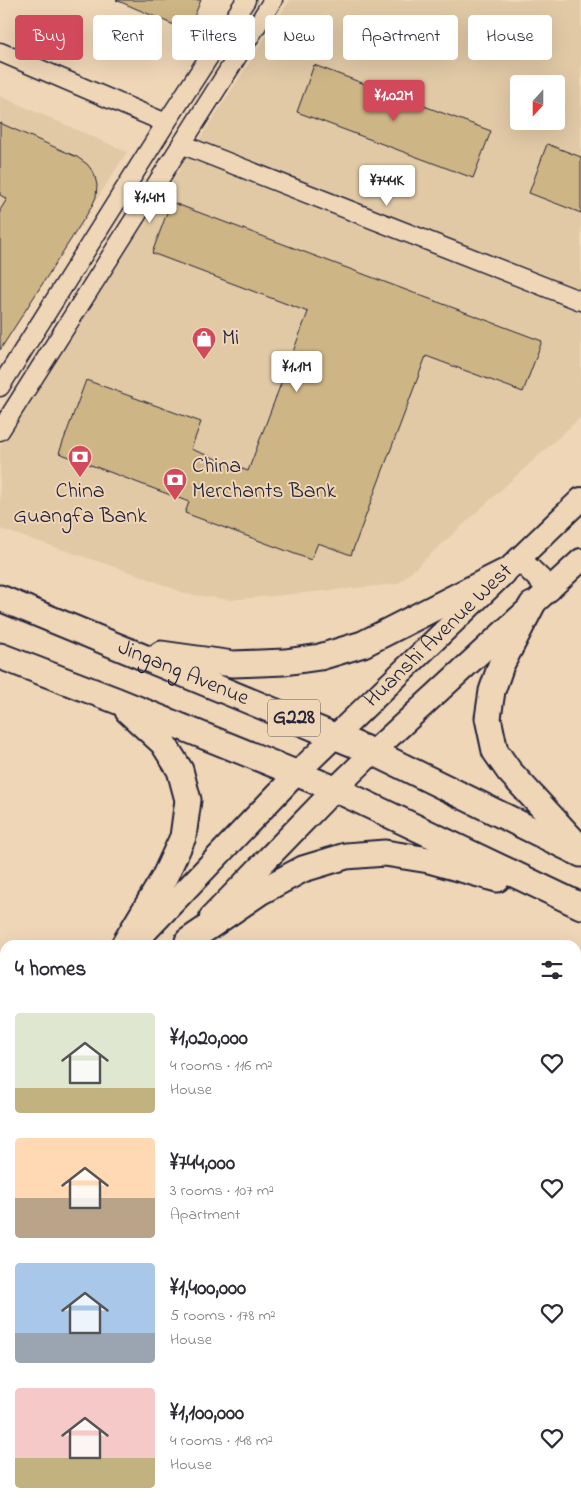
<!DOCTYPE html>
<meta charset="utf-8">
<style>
:root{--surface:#fff;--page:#f7f7f7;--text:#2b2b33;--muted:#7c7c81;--accent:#d1495b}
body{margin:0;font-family:"Indie Flower",sans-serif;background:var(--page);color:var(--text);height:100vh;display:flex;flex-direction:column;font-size:19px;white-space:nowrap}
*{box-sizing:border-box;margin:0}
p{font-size:16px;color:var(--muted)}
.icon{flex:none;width:28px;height:28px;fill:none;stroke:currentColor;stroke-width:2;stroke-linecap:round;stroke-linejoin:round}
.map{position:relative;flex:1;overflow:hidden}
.details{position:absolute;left:0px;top:940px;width:581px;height:570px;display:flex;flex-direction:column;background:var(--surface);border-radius:15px 15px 0 0;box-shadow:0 5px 20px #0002}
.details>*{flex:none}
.top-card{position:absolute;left:15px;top:15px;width:551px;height:45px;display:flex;gap:10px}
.needle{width:32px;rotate:201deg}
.fabs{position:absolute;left:510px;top:75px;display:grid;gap:10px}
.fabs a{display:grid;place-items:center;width:55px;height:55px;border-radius:5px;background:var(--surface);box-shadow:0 5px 20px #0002;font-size:25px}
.price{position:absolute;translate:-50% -42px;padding:0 11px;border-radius:5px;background:#fff;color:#222;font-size:16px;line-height:32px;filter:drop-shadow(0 1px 2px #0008)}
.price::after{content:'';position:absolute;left:50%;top:30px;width:15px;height:11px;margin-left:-8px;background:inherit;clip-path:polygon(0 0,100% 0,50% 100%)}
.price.active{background:var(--accent);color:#fff}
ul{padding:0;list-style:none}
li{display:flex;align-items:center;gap:15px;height:125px;padding:0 15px}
li span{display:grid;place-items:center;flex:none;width:140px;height:100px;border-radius:5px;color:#555}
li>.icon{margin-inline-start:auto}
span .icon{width:60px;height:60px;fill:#fffc;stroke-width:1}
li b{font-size:21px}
h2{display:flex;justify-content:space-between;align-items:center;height:60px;padding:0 15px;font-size:21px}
.chip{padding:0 18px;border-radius:5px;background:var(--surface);box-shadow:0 5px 20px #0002;font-size:18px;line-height:45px}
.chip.active{background:var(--accent);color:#fff}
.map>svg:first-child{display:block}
.built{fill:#e1c9a6;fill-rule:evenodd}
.water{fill:#8ddee4;stroke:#6293a0}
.building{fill:#ceb585;stroke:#22223b}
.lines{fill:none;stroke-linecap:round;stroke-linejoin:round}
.minor-casing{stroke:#22223b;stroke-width:21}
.major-casing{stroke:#22223b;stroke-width:26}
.highway-casing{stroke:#22223b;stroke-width:29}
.minor{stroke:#efd6b7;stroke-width:18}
.major{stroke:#efd6b7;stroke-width:22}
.highway{stroke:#efd6b7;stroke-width:25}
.labels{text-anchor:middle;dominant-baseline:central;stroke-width:4;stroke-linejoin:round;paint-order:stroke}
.shield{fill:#efd6b7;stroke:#605860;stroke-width:1}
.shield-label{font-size:21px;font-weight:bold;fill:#22223b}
.poi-label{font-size:22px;fill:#22223b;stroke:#efd6b7;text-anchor:start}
.street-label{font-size:22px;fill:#22223b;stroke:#efd6b7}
</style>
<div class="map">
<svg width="581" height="1510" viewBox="0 0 581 1510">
<rect width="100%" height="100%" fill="#efd6b7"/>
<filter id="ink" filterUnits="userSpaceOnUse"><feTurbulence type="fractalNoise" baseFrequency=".02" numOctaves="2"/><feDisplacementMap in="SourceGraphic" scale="10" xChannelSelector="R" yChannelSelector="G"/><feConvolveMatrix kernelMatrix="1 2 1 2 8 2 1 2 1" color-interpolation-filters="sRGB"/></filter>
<g filter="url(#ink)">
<g class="built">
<path d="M290 0H581V417L398 584 230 600 186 594 139 575 0 529V446ZM519 84H556V121H519Z"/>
<path d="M0 96 127 152 0 350Z"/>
</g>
<path class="water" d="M576 1327 581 1330V1501L576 1497Z"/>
<g class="building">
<path d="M116 0H201L188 31Z"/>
<path d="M314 65 491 131 473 178 297 112Z"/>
<path d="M0 123 77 157 87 164 94 173 97 185 96 197 91 208 0 350V210L7 199 0 195Z"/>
<path d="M547 144 581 157V213L529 193Z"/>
<path d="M171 202 542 341 523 392 426 356 351 555 318 543 311 560 185 513 189 502 59 453 86 380 201 422 191 449 248 471 308 312 152 253Z"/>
</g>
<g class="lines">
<defs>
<g id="minor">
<path d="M0 52 166 123"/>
<path d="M181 144 581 301"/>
<path d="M0 387 166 123 246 0"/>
<path d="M0 431 273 0"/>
<path d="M0 1336 5 1341"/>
<path d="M0 1420 5 1416"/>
<path d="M366 1505 374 1510"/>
<path d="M541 1505 546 1510"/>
<path d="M145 1510 151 1505"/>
</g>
<g id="major">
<path d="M519 559 550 589"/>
<path d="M211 917 335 789 373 752 581 560"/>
<path id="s1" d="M133 945 297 773 581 499"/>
<path d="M0 1085 5 1080"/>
<path d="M0 1146 5 1140"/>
</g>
<g id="highway">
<path id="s2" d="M0 598 373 752 581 854"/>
<path d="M532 605 501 665 492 691 488 718 495 751 509 771 578 846"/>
<path d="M161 654 233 664 285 662 320 657 363 644 503 573"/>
<path d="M0 656 115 700 335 789 581 906"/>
<path d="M188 941 260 892 303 869 346 856 385 853 429 860 497 879"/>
<path d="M124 945 164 878 183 837 188 800 180 770 163 743 128 711"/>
</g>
</defs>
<use href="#minor" class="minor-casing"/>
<use href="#major" class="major-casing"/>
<use href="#highway" class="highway-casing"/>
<use href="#minor" class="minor"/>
<use href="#major" class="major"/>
<use href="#highway" class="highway"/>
</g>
</g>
<defs>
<symbol id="shop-pin" viewBox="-11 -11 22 30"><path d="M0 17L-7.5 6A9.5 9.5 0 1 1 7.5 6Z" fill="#d1495b" stroke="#efd6b7"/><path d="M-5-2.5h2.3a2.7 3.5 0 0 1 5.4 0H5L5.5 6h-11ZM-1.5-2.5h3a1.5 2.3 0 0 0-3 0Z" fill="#fff"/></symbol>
<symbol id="bank-pin" viewBox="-11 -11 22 30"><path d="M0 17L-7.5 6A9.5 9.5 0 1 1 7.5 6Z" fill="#d1495b" stroke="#efd6b7"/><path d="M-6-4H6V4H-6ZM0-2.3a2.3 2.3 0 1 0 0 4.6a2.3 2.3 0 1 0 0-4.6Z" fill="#fff"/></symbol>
</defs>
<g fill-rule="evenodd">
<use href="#shop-pin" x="190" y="325" width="28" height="38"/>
<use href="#bank-pin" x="66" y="443" width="28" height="38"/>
<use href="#bank-pin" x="161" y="466" width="28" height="38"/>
</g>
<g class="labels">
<rect class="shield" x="268" y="699.5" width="52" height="37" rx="4"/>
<g class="shield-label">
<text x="294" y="718">G228</text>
</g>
<g class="poi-label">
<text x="222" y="339">Mi</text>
<text x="192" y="467">China<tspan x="192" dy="25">Merchants Bank</tspan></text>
<text x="80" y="492" text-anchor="middle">China<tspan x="80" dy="25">Guangfa Bank</tspan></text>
</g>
<g class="street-label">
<text stroke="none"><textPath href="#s1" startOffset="435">Huanshi Avenue West</textPath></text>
<text stroke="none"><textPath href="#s2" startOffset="198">Jingang Avenue</textPath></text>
</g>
</g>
</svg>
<div class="fabs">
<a><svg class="needle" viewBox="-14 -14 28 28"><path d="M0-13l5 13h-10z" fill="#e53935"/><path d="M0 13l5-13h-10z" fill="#7c7c81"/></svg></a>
</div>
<b class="price active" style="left:394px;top:122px">¥1.02M</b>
<b class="price" style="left:387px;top:207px">¥744K</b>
<b class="price" style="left:150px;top:224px">¥1.4M</b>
<b class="price" style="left:297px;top:393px">¥1.1M</b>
<div class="top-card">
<a class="chip active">Buy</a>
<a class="chip">Rent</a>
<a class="chip">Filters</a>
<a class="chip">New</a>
<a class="chip">Apartment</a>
<a class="chip">House</a>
</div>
<section class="details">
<h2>4 homes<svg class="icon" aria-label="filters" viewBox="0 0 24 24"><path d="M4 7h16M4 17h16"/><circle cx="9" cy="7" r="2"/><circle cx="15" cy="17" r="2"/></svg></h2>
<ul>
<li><span style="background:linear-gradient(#dfe7d0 75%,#c2b280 0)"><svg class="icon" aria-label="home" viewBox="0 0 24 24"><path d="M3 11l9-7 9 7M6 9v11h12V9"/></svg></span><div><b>¥1,020,000</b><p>4 rooms · 116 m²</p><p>House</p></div><svg class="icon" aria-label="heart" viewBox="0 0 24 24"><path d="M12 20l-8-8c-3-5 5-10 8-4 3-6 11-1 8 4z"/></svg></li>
<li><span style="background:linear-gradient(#ffd9b3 60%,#b9a48a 0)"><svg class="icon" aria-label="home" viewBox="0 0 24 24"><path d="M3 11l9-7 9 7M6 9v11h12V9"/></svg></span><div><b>¥744,000</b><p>3 rooms · 107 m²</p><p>Apartment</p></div><svg class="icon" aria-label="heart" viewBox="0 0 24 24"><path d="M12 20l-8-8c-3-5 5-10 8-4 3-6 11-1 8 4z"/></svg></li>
<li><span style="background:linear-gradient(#a9c7e8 70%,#9aa5b1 0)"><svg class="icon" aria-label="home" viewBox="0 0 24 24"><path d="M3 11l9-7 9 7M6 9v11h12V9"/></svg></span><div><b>¥1,400,000</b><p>5 rooms · 178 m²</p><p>House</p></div><svg class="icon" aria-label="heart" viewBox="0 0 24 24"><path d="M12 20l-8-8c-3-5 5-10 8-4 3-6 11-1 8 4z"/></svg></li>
<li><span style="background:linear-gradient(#f6c9c9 70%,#c2b280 0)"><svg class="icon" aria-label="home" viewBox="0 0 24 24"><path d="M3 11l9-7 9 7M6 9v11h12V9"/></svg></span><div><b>¥1,100,000</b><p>4 rooms · 148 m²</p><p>House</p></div><svg class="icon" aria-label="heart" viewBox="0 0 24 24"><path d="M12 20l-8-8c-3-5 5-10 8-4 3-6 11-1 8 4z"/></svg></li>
</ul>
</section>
</div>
